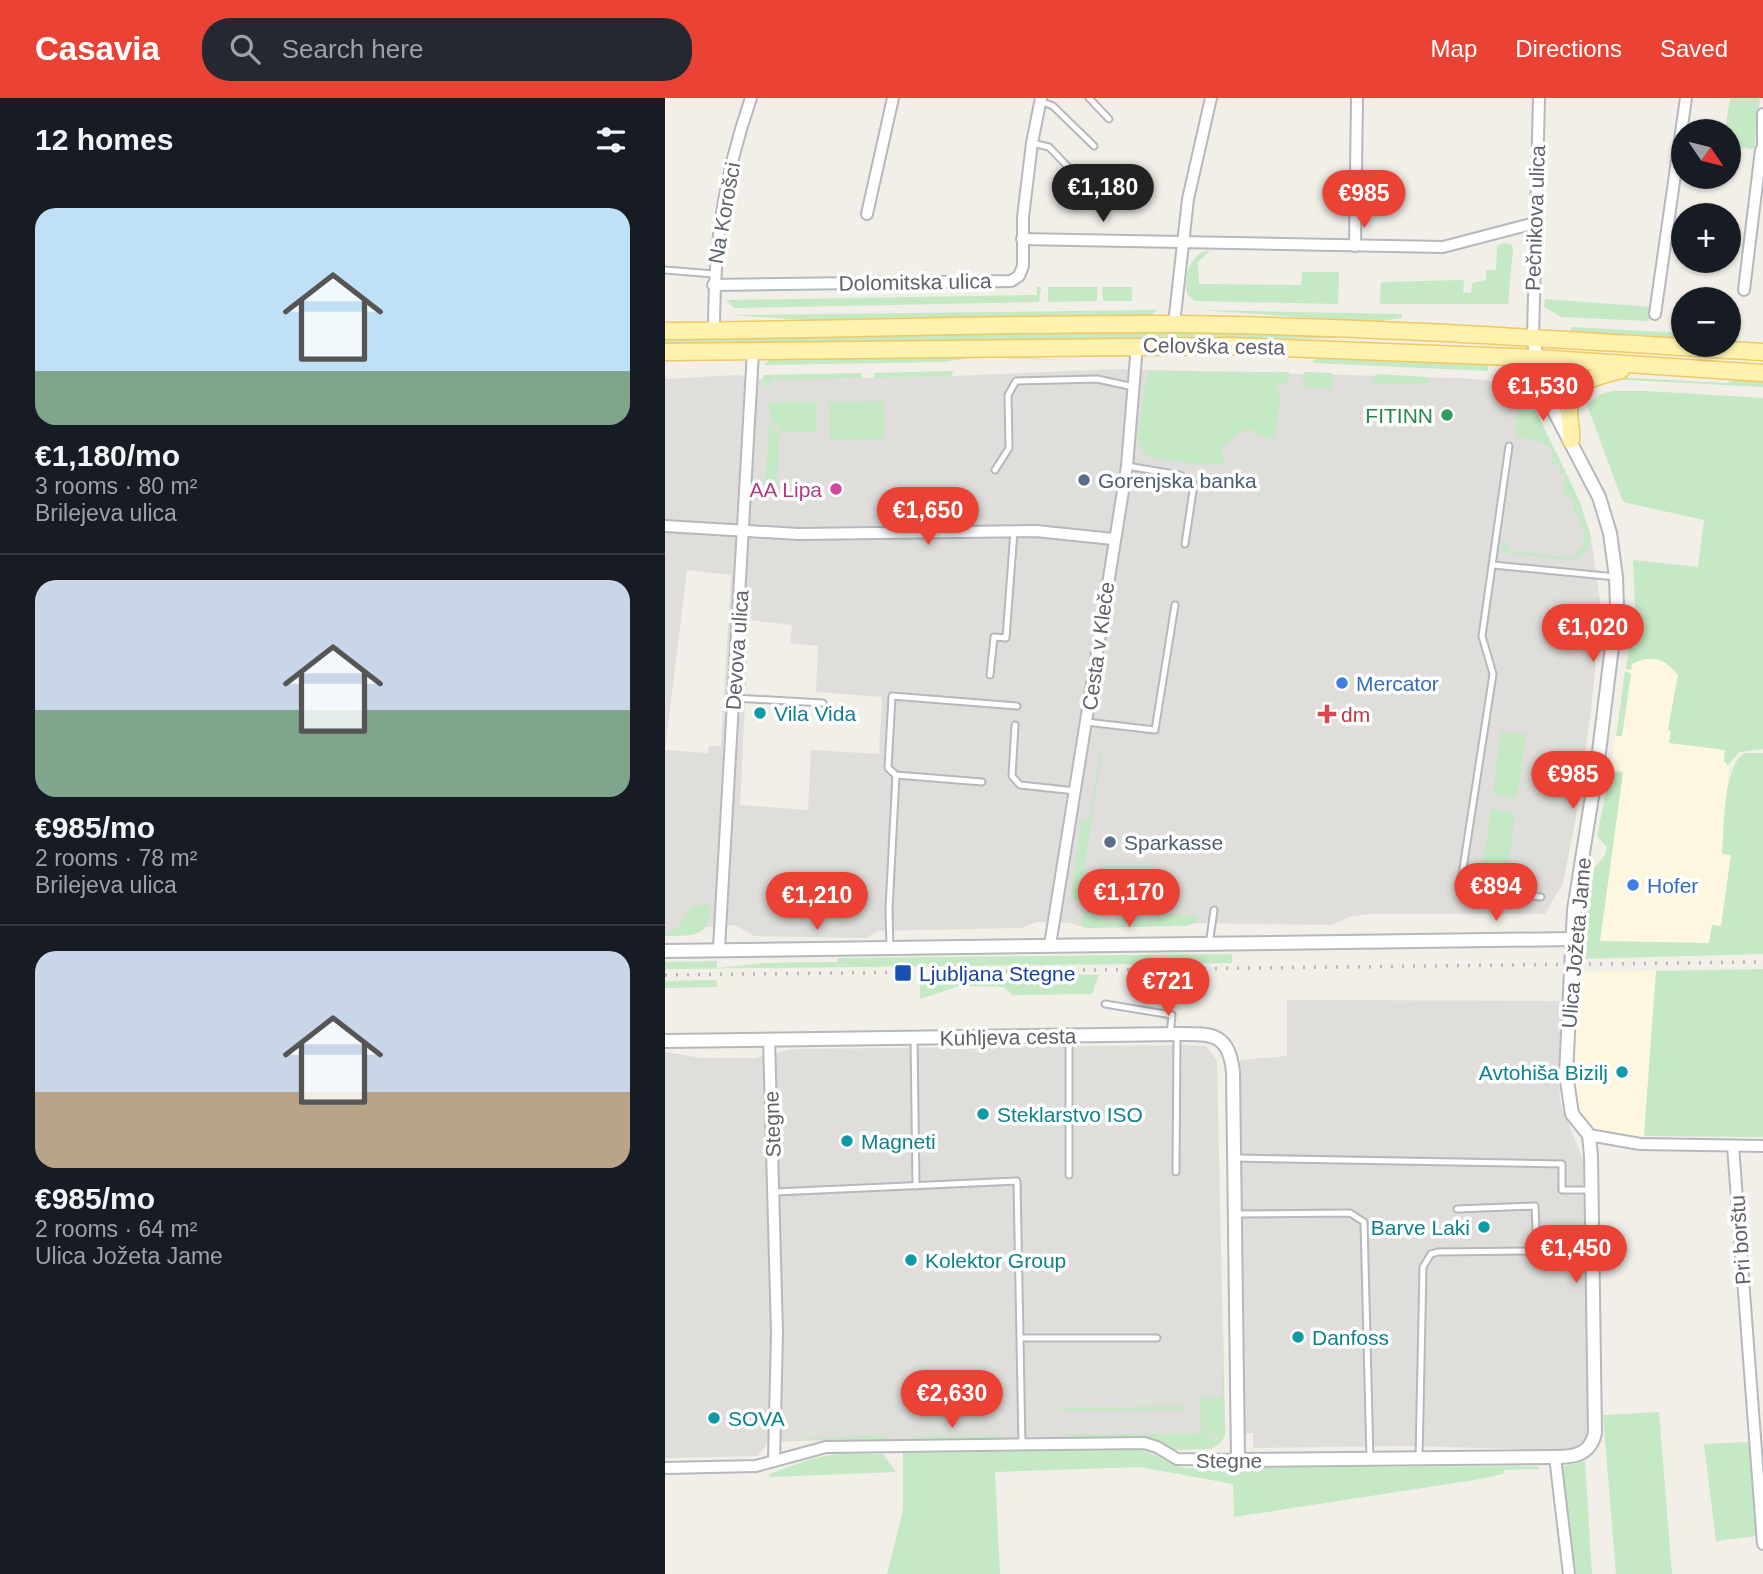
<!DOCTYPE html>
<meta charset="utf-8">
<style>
:root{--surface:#171b24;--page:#242831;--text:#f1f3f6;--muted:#9ea1a6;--line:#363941;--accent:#ea4335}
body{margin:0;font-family:Helvetica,sans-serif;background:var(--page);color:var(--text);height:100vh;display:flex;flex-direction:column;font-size:26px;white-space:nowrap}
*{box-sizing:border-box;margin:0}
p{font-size:23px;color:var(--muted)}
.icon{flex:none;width:38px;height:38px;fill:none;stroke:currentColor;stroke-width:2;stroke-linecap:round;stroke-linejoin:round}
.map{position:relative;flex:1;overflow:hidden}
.side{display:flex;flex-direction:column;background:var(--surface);width:665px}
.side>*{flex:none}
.needle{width:46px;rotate:125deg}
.tools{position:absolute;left:1006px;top:21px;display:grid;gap:14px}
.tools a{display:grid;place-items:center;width:70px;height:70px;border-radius:50%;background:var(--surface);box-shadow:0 2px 5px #0004;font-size:35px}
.price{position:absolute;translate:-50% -60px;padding:0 16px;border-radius:24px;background:var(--accent);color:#fff;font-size:23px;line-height:46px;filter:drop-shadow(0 2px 4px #0008)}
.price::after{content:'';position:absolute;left:50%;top:42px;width:21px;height:16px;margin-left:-10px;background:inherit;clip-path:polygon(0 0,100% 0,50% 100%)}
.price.selected{background:#222;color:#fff}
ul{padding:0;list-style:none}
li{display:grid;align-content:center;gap:14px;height:371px;padding:0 35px}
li+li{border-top:2px solid var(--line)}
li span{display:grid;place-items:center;height:217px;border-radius:21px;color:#555}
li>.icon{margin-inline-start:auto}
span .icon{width:126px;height:126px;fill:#fffc;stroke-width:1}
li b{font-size:30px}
h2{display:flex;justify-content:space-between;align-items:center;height:84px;padding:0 35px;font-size:30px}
header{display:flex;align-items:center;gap:42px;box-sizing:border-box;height:98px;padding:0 35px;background:var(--accent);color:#fff}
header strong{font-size:33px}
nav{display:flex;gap:38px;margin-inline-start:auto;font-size:24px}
.search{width:490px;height:63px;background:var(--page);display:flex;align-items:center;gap:18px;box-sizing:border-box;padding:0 24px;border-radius:28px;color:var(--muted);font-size:26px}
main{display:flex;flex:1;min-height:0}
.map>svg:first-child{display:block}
.commercial{fill:#fef7e0}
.industrial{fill:#e0deda;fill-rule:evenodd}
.green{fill:#c5e8c5}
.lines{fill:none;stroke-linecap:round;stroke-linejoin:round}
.service-casing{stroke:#b5b8bc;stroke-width:9}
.minor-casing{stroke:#b5b8bc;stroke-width:14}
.tertiary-casing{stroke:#b5b8bc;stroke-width:16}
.primary-casing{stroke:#f2c960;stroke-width:19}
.service{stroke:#fff;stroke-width:5}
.minor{stroke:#fff;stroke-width:10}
.tertiary{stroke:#fff;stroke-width:12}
.primary{stroke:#fff2af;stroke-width:16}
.rail{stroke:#b6b7b8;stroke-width:3.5;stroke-dasharray:2 9;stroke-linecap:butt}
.leisure-dot{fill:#2e9e5b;stroke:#fff;stroke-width:2.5}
.service-dot{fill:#5c6f8a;stroke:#fff;stroke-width:2.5}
.hotel-dot{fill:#d1479c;stroke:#fff;stroke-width:2.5}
.shop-dot{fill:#3f7fe0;stroke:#fff;stroke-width:2.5}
.culture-dot{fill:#0f9aa8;stroke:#fff;stroke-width:2.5}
.health-dot{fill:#e0444e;stroke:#fff;stroke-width:2.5}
.transit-dot{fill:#1a4fb4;stroke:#fff;stroke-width:2.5}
.labels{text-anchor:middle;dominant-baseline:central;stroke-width:7;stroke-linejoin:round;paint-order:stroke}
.street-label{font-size:21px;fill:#5f6368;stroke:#fff}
.leisure-label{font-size:21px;fill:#27864d;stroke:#fff;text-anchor:end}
.service-label{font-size:21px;fill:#4e5e75;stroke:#fff;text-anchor:start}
.hotel-label{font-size:21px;fill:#b23c85;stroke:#fff;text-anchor:end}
.shop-label{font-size:21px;fill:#366cbe;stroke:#fff;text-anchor:start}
.culture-label{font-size:21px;fill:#0d838f;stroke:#fff;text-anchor:start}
.health-label{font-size:21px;fill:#be3a42;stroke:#fff;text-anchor:start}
.transit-label{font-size:21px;fill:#164399;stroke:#fff;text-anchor:start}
</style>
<header>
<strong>Casavia</strong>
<div class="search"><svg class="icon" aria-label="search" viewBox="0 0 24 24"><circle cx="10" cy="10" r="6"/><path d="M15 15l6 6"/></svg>Search here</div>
<nav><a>Map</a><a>Directions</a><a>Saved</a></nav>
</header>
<main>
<section class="side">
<h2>12 homes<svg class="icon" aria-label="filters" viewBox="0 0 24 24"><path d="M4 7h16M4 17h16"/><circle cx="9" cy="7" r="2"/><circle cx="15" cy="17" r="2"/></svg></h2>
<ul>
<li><span style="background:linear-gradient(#bfe0f5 75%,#7fa58c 0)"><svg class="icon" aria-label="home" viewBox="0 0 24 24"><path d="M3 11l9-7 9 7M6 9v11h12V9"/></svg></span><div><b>€1,180/mo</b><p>3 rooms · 80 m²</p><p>Brilejeva ulica</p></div></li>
<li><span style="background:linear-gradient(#c9d6e8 60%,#7fa58c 0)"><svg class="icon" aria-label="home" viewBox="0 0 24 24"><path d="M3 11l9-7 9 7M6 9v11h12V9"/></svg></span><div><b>€985/mo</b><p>2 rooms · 78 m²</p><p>Brilejeva ulica</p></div></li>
<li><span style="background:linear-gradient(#c9d6e8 65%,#b9a48a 0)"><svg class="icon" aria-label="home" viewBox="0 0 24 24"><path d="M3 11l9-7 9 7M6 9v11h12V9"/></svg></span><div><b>€985/mo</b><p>2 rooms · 64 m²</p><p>Ulica Jožeta Jame</p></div></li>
</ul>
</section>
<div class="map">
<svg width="1098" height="1476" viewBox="0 0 1098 1476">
<rect width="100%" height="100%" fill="#f1efe8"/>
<g class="commercial">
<path d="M981 559 998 562 1013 577 1003 631 1060 652 1059 663 1064 669 1057 755 1066 757 1056 828 1045 845 935 843 958 674 945 673 957 593 961 571H966L967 566Z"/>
<path d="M991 873 979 1038 946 1036 930 1031 916 1016 908 986 914 874Z"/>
</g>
<g class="industrial">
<path d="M451 271 792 280 822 282 864 300 904 381 925 433 936 509 926 613 911 719 898 785 880 816H704L688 818 666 827 530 825 420 830 406 825 372 824 356 830 213 833 201 840 89 838 70 827 42 829 27 837 0 838V281L71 277 105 282 287 278ZM22 472 66 477 56 648H44L43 655 0 652ZM84 522 127 527 125 545 153 548 151 594 217 599 214 656 146 652 143 712 75 707Z"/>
<path d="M622 902 897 903 893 977 896 1007 918 1061 923 1334 914 1349 887 1352 745 1348 588 1350V1335H578L575 962 622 958Z"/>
<path d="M522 947 541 948 552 962 560 1337 555 1345 547 1351H508L486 1340 162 1342 103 1344 93 1358 0 1360V954L37 960H90L127 951Z"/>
</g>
<g class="green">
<path d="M1065 0H1095L1089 51 1064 48V33H1060Z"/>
<path d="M838 145 846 146 848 151 843 206H715L716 184 799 182 798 195H806L807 185 821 182V172H831L832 148Z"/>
<path d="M540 153H545L533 164 534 186 636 187 637 174H674L673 206 529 203 522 196C519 179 523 161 540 153Z"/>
<path d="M372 189H376L374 204 69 210 61 202 372 197Z"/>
<path d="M383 189H432V203L383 204Z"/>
<path d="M437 189H467V203H438Z"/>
<path d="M880 201 987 209 984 223 896 219 879 209Z"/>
<path d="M493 212 481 220 168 224 68 217Z"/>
<path d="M534 212 737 216V220L707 224Z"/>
<path d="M906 229 1018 235V242L906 236Z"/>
<path d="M467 233 603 235 823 244V246L691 240 0 247V240Z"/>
<path d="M321 257 394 262 309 259 279 264 99 267 106 261Z"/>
<path d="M671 258 823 265V273L649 265 648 262Z"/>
<path d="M288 273 287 278 209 280V275Z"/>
<path d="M485 273 624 274V287L612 286V291L616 292 610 340H600L585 331 572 335 556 351 560 365 538 367 480 358 472 344 481 282Z"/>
<path d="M639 274 667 275 666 291 637 288Z"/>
<path d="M197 275V280L106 282 105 290 98 287V277Z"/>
<path d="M711 276 763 279V285L707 286Z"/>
<path d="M949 279 1061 285 1080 280 1098 281V289L943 281Z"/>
<path d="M840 288 866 303 915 404 926 440C923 452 918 458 907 463L838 454 837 446 843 442 842 452 910 461 912 452H917L919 432 915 431 916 422 908 410 909 401 900 399V378L894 376 895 368 886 366 887 353 878 344 852 339V305L840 294Z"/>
<path d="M947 293H982L1098 300V651L1074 654 1063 667 1059 663 1060 652 1004 645 1006 633 1003 632 1013 577C1001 561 987 556 967 566L966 572 961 571 970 508 968 462 1033 469 1039 422 958 404 922 307 936 296Z"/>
<path d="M218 303 219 341 165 342 164 304Z"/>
<path d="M104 304H152V333L118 334 105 320Z"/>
<path d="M104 324 114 334 112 394 100 395Z"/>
<path d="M960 573 966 576 957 638H951Z"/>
<path d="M836 634 861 636 852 700 828 697Z"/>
<path d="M435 652 437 653 414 805 405 801 417 721H425Z"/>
<path d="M1080 655H1098V856L913 861 917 817 920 818 927 773 940 757 942 749 932 738 945 673 958 674 935 843 1044 845 1047 827 1056 828 1066 757 1057 756C1059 731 1058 667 1080 655Z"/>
<path d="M826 711 850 715 841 787 823 785 817 776Z"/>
<path d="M38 805 46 808C44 841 27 837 0 838V834L11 831 28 807 36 809Z"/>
<path d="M418 813 431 815V820L441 822 442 816 444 821 450 822 451 818 491 821 492 814 533 818 530 825 521 828 420 830 416 826Z"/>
<path d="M567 856V865L0 871V864L52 863V870L99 865 172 864 173 860Z"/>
<path d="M1098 871V1039L979 1038 991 873Z"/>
<path d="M371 876 434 877 427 896 347 897 339 889 295 888 255 901V882L370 881Z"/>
<path d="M52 882V889L0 890V883Z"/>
<path d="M558 1227 560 1337 557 1343 536 1330V1310L532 1300 557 1299Z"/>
<path d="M520 1308 521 1312 395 1313V1310Z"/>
<path d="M994 1314 1007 1476H951L938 1317Z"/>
<path d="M536 1332 556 1345 541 1351 507 1352 490 1340 401 1339 404 1336H533Z"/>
<path d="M217 1337 223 1339 221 1343 116 1342Z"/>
<path d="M329 1337 342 1340H244L248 1338Z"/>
<path d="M1084 1344 1092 1438 1051 1443 1039 1346Z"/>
<path d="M472 1352C490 1353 501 1367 520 1370L873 1368 874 1371 839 1372 838 1376 809 1382 569 1419 568 1386 475 1369 330 1374 335 1476H222L238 1412V1355Z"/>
<path d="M175 1355 218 1356 231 1374 105 1379 104 1376 146 1361Z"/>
<path d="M920 1363 927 1476H911L897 1375 899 1368Z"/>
</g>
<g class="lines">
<defs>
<g id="service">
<path d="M424 0 444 21"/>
<path d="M375 3 388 8 429 48"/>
<path d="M367 45 384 49 425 92"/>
<path d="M0 172 48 176"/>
<path d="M844 348 817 538 828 576 795 790 876 799"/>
<path d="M462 368 515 377 529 386 520 446"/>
<path d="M330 372 344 350 343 297 351 283 432 281 469 289"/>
<path d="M828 467 951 479"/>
<path d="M325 577 329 539 341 540 349 433"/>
<path d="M69 600 158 605"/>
<path d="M421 624 490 632 510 507"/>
<path d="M350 627 347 678 355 687 411 693"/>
<path d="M231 677 223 670 227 598 352 608"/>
<path d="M544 847 549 812"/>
<path d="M225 851 224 811 231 677 317 684"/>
<path d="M440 906 507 917 505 937"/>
<path d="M404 938V1077"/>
<path d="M249 940 251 1088"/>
<path d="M571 1060 897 1066V1092H925"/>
<path d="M511 1074 512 936"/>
<path d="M110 1094 352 1083 357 1347"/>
<path d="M572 1116 685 1115 699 1124 705 1361"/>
<path d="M872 1153 927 1147"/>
<path d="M357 1240H492"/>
<path d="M754 1361 758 1169 766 1156 773 1154 872 1153 870 1108 792 1111"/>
</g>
<g id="minor">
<path d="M1098 16V55"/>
<path d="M202 116 228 0"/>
<path d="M357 141 778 149 870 125"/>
<path d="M690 148 692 0"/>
<path d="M48 187 346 183 354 178 358 168V119L367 45 376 0"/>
<path d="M1079 192 1096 52"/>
<path d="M990 216 1021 0"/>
<path d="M509 226 523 101 546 0"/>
<path d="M49 233C49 148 58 81 86 0"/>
<path d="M868 239 874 0"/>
<path d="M0 428 134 436 371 433 448 441"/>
<path d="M385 847 462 368 472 247"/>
<path d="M54 850 88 253"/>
<path d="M104 941 112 1235 109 1363"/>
<path d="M924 1037 975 1046 1098 1048"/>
<path d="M1068 1048 1098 1446"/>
<path d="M890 1359 904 1476"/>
<path d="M0 1370 91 1368 161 1349 479 1345 492 1349 512 1361 573 1362"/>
</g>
<g id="tertiary">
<path d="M0 853 907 841"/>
<path d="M0 943 512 936C546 936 564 934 568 974L573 1362 890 1359C909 1359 925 1357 930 1335L926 1058 924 1037 907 1016 901 976 909 812 934 654 952 508 951 479 945 435 934 399 885 305 875 278 868 239"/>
</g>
<g id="primary">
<path d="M0 233C169 232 339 225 508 226 705 228 901 242 1098 254"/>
<path d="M0 254 564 248 871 260 1098 275"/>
<path d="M906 342C907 332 904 323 904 314 905 281 931 279 956 272"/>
</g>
</defs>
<use href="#service" class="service-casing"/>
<use href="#minor" class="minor-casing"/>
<use href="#tertiary" class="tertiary-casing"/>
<use href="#primary" class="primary-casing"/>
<use href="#service" class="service"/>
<use href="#minor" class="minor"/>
<use href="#tertiary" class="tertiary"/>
<use href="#primary" class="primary"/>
<path class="rail" d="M0 877 1098 864"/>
</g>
<circle class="leisure-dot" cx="782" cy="317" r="7"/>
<g class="service-dot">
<circle cx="419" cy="382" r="7"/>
<circle cx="445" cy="744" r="7"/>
</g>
<circle class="hotel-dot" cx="171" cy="391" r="7"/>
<g class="shop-dot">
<circle cx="677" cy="585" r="7"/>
<circle cx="968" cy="787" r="7"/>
</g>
<g class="culture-dot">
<circle cx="95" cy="615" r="7"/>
<circle cx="957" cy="974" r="7"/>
<circle cx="318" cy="1016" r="7"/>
<circle cx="182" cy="1043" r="7"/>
<circle cx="819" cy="1129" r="7"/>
<circle cx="246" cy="1162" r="7"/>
<circle cx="633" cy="1239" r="7"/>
<circle cx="49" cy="1320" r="7"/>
</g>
<path class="health-dot" d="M658.5 605.5h7v7h7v7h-7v7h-7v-7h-7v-7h7z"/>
<rect class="transit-dot" x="229" y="866" width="18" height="18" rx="3.5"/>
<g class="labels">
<g class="street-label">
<text transform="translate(59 115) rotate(-80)">Na Korošci</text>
<text transform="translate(870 120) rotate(-88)">Pečnikova ulica</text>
<text transform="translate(250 184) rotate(-1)">Dolomitska ulica</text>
<text transform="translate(549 248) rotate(1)">Celovška cesta</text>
<text transform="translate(433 548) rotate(-82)">Cesta v Kleče</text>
<text transform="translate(72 552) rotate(-86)">Devova ulica</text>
<text transform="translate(911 845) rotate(-85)">Ulica Jožeta Jame</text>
<text transform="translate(343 939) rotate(-1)">Kuhljeva cesta</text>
<text transform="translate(107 1026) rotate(-92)">Stegne</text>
<text transform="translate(1075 1142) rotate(-94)">Pri borštu</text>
<text x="564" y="1362">Stegne</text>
</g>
<g class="leisure-label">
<text x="768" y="317">FITINN</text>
</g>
<g class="service-label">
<text x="433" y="382">Gorenjska banka</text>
<text x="459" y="744">Sparkasse</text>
</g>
<g class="hotel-label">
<text x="157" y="391">AA Lipa</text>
</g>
<g class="shop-label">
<text x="691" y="585">Mercator</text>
<text x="982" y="787">Hofer</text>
</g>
<g class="culture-label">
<text x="109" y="615">Vila Vida</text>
<text x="943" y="974" text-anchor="end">Avtohiša Bizilj</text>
<text x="332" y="1016">Steklarstvo ISO</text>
<text x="196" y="1043">Magneti</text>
<text x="805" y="1129" text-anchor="end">Barve Laki</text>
<text x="260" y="1162">Kolektor Group</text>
<text x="647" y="1239">Danfoss</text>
<text x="63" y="1320">SOVA</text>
</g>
<g class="health-label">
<text x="676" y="616">dm</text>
</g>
<g class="transit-label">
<text x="254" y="875">Ljubljana Stegne</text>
</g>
</g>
</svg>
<div class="tools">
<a><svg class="needle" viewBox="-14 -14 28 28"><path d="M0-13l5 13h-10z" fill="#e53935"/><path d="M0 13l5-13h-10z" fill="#9ea1a6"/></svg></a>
<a>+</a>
<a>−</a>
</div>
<b class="price selected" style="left:438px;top:126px">€1,180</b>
<b class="price" style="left:699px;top:132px">€985</b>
<b class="price" style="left:878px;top:325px">€1,530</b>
<b class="price" style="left:263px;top:449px">€1,650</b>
<b class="price" style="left:928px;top:566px">€1,020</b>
<b class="price" style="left:908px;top:713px">€985</b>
<b class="price" style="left:831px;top:825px">€894</b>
<b class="price" style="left:464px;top:831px">€1,170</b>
<b class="price" style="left:152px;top:834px">€1,210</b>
<b class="price" style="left:503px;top:920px">€721</b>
<b class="price" style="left:911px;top:1187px">€1,450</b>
<b class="price" style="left:287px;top:1332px">€2,630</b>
</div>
</main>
